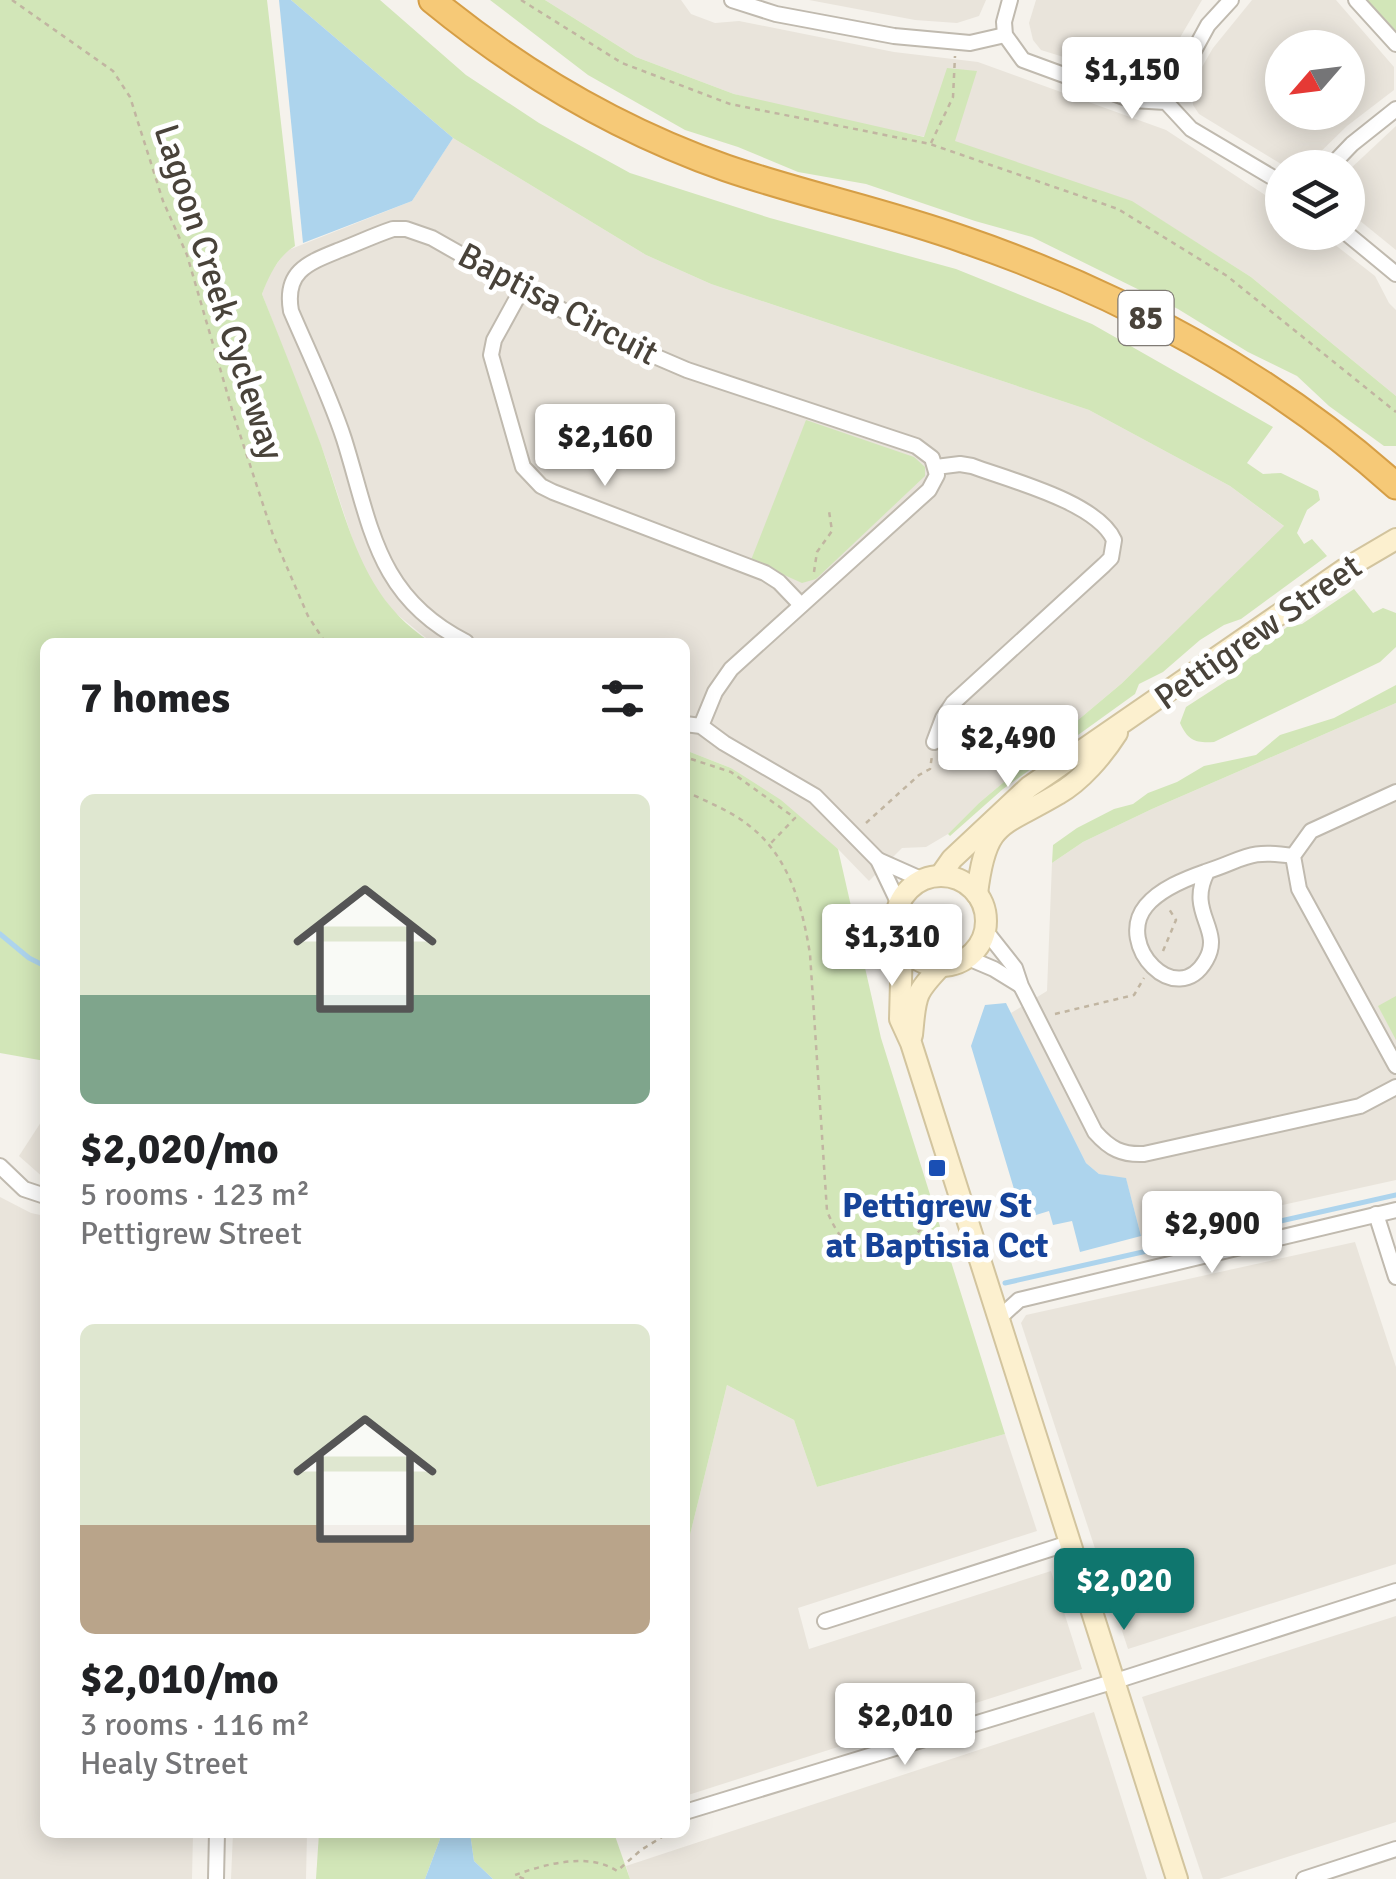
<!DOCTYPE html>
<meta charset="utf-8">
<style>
:root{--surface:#fff;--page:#f2f2f2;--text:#202124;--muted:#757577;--accent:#0f766e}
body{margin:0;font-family:Signika,sans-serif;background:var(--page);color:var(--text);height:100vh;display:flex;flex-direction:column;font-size:38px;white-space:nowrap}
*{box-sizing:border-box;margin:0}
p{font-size:32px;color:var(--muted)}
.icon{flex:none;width:55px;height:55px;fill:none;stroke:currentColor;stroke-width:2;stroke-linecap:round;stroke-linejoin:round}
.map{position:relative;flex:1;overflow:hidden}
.details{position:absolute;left:40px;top:638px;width:650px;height:1200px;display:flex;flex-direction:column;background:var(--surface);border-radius:15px;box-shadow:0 5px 25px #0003}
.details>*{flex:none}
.needle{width:65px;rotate:242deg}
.tools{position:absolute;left:1265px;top:30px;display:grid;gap:20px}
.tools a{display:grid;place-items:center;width:100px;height:100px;border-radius:50%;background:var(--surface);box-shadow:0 5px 25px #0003;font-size:50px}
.price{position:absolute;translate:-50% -85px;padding:0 22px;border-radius:10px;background:#fff;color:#222;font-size:32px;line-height:65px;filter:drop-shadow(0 2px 5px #0008)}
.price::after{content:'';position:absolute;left:50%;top:60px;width:30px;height:22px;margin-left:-15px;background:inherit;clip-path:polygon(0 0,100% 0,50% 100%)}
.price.on{background:var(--accent);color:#fff}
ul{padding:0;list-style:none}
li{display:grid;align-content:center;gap:20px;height:530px;padding:0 40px}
li span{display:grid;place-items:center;height:310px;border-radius:15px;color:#555}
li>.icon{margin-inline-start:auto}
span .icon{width:180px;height:180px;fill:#fffc;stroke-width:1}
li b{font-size:42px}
h2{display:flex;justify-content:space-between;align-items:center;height:120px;padding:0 40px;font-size:42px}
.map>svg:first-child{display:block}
.residential{fill:#e9e4db;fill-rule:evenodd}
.green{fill:#d2e6b8}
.water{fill:#add4ed}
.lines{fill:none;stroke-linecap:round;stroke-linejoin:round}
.stream{stroke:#add4ed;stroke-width:5}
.street-casing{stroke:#c0baaf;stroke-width:18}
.secondary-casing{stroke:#d2c49e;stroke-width:24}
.highway-casing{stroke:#d59e46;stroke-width:29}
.path{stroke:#c1b5a1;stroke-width:2.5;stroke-dasharray:5 5;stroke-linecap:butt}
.street{stroke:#fff;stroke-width:14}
.secondary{stroke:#fcf0cf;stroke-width:20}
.highway{stroke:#f6c977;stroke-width:25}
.transit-dot{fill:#1a4fb4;stroke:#fff;stroke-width:4}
.labels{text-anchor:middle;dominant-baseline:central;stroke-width:10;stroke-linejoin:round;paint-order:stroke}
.shield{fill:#fff;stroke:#807b75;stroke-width:2.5}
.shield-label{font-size:32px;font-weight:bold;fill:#49433a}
.street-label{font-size:35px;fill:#49433a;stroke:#fff}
.transit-label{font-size:35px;font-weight:bold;fill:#164399;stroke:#fff}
</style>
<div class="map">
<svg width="1396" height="1879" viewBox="0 0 1396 1879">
<rect width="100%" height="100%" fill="#f5f2ec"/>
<g class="residential">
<path d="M545 0H681L691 14 715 23 739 21 894 52 978 62 1166 130 1282 206V232L1320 233 1375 276 1389 303 1396 310V396L1251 277 1131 201 931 138 811 114 734 94 636 57Z"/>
<path d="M809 0H986L979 16 957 23 915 20Z"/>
<path d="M1036 0H1202L1161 70 1148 78 1134 79 1041 50 1033 40 1029 23Z"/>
<path d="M1252 0H1336L1394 67V90L1347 126 1305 167H1286L1199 114 1193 105 1191 86 1213 48ZM1282 48H1348V112H1282Z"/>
<path d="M1396 126V250L1348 211V171Z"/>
<path d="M453 138 646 255 711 284 1089 410 1230 486 1285 527 1121 684 979 803 948 834 926 847 902 848 869 881 838 849 731 768 685 750V642H431L394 612 372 583 357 553 326 459 262 294 269 275 286 251 412 201Z"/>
<path d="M1396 703V1180L1141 1236 1126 1179 1099 1174 1086 1163 1011 1013 1047 991 1052 863 1083 842 1152 809Z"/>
<path d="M45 1116V1179L19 1156Z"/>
<path d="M0 1197 31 1213 45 1216V1369L41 1385 45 1392V1832L193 1833 192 1879H0Z"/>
<path d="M1355 1242 1396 1367V1564L1128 1649 1021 1323 1026 1315Z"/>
<path d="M727 1385 794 1420 817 1487 1005 1434 1037 1531 798 1608 809 1649 1051 1571 1082 1669 685 1796V1555Z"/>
<path d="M1396 1616V1822L1219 1879H1203L1142 1697Z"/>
<path d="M1094 1712 1147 1879H630L626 1866Z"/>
<path d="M233 1833H307L306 1879H231Z"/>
</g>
<g class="green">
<path d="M0 0H267L295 246C278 256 269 276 262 294 282 344 302 394 321 445 347 518 360 598 431 642H45V1061L0 1053Z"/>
<path d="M291 0H380L466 75 539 123 630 173 770 218 956 269 1092 324 1273 427 1247 463 1263 474 1281 473 1318 491 1320 500 1307 510 1297 533 1304 544 1312 539 1327 556 1241 619 1224 625 1200 640 1163 672 1139 684 1135 694 1003 789 950 836 948 834 979 803 1121 684 1284 526 1230 486 1089 410 711 284 646 255 453 138Z"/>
<path d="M490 0H545L636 57 734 94 924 137 947 68 977 71 955 141 1132 201 1251 277 1396 396V446H1384L1329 406 1297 376 1248 352 1178 309 1032 237 975 221 866 184 798 172 738 147 685 130 588 75Z"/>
<path d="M1367 0H1396V31Z"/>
<path d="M806 420 914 457 925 467V476L816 579 802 583 751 560Z"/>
<path d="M1354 589 1373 613 1383 608 1396 613V647L1380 662 1214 742C1196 743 1188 741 1180 723L1186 707 1234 676 1242 664 1287 627 1302 624Z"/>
<path d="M1396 685V703L1152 809 1083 842 1052 863 1053 845 1077 828 1114 809 1133 804 1148 793 1177 782 1204 766 1256 755 1280 735 1334 718Z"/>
<path d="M685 750 731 768 781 800 838 849 881 1038 1005 1434 817 1487 794 1420 727 1385 685 1555Z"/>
<path d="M1396 996V1040L1378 1006Z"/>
<path d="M319 1833H438L440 1839 425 1879H316Z"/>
<path d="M470 1833H614L630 1879H493L474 1861Z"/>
</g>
<g class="water">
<path d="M279 0H291L453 138 412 201 303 243Z"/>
<path d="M1006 1003 1086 1163 1099 1174 1126 1178 1141 1236 1080 1252 1072 1221 1053 1225 1049 1211 1023 1219 971 1046 985 1005Z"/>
<path d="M438 1832 470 1833 474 1861 493 1879H425L440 1839Z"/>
</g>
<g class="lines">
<g class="stream">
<path d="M0 934 29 958 45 966"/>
<path d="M1005 1283 1396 1195"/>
</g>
<defs>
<g id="street">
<path d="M732 0 776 14 894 36 970 43 1005 35"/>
<path d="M1010 0 1004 22 1005 35 1023 60 1132 100 1166 102 1191 129 1282 183"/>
<path d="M1356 0 1396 44"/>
<path d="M1166 102 1208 25 1231 0"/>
<path d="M1329 168 1352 144 1396 109"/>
<path d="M1345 232 1396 274"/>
<path d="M522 289 494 340 491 355 523 467 541 486 553 492 765 573 779 582 801 605"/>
<path d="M466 642C376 597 371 525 344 439 330 396 309 353 291 311 284 271 308 263 340 250 358 243 375 235 393 229H406L432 238 522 289 631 346 687 370 916 446 932 458 937 475 929 490 731 669 715 692 701 726"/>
<path d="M685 724 701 726 724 743 815 796 878 860 899 904"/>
<path d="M934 742 943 718 953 703 1104 565 1111 558 1114 540C1097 502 1009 480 972 466L960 464 936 467"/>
<path d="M1396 792 1311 831 1293 856 1299 889 1396 1066"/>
<path d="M878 860 923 880"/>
<path d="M1207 872C1186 913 1224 929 1206 960 1177 1011 1114 945 1146 906 1160 889 1185 879 1205 872 1246 859 1247 849 1293 856"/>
<path d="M985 930 1015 968 1021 986 1095 1132C1110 1149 1122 1155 1144 1154L1360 1106 1396 1087"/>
<path d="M968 958 994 969 1020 985"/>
<path d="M0 1166 24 1189 45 1196"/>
<path d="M1376 1214 1396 1277"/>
<path d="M997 1320 1019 1300 1396 1210"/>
<path d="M825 1621 1069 1543"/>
<path d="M685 1812 1125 1678 1396 1591"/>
<path d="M216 1879 217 1832"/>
<path d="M1304 1879 1396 1849"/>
</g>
<g id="secondary">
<path d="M940 876 952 859 1029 787 1345 569 1396 539"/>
<circle cx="941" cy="921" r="45"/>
<path d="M977 894C986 819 1001 828 1058 794 1081 781 1103 755 1117 733"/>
<path d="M902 944 900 1019 911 1043 1177 1879"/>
<path d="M912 1035C916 997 913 995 941 966"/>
</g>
<path id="highway" d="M432 0C520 72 618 130 726 168 805 195 887 212 965 240 1120 293 1274 376 1396 486"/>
</defs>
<use href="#street" class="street-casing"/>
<use href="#secondary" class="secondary-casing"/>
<use href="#highway" class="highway-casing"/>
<g class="path">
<path d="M12 0 113 71 130 97 163 201 187 255 233 413 273 535 308 616 325 642"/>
<path d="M521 0 622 63 730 104 930 144 1118 209 1227 276 1396 412"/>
<path d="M931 143 953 97 955 56"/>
<path d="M814 572 817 552 832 531 829 511"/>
<path d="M691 759 731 772 795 818 770 844"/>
<path d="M685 791C705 801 729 810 747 824 789 855 802 905 810 954L827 1211C836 1233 846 1246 866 1259L893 1255"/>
<path d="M866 823 919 775 930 769 932 756"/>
<path d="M1163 951 1176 920 1169 909"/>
<path d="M1055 1014 1134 995 1144 978"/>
<path d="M946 1212 929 1222 893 1255 955 1242"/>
<path d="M524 1879 515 1875C546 1864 588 1852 617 1871L641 1850 670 1832"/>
</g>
<use href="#street" class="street"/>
<use href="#secondary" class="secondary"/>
<use href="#highway" class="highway"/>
</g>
<rect class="transit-dot" x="927" y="1158" width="20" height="20" rx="5"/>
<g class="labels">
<rect class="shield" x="1118.5" y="291" width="55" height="54" rx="8"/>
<g class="shield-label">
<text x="1146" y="318">85</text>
</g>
<g class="street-label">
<text transform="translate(219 292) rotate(72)">Lagoon Creek Cycleway</text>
<text transform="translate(558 304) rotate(28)">Baptisa Circuit</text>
<text transform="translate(1258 632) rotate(-35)">Pettigrew Street</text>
</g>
<g class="transit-label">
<text x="937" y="1205">Pettigrew St<tspan x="937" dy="40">at Baptisia Cct</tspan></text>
</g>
</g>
</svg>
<div class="tools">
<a><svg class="needle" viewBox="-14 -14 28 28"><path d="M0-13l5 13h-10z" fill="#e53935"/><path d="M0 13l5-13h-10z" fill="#757577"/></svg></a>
<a><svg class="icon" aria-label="layers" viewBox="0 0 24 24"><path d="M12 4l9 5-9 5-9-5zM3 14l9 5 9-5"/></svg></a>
</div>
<b class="price" style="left:1132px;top:122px">$1,150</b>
<b class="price" style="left:605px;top:489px">$2,160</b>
<b class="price" style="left:1008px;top:790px">$2,490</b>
<b class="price" style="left:892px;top:989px">$1,310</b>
<b class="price" style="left:1212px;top:1276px">$2,900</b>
<b class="price on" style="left:1124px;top:1633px">$2,020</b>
<b class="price" style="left:905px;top:1768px">$2,010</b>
<section class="details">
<h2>7 homes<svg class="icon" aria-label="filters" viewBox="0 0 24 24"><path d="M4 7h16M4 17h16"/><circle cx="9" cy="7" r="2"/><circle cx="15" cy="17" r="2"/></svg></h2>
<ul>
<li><span style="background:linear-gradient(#dfe7d0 65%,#7fa58c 0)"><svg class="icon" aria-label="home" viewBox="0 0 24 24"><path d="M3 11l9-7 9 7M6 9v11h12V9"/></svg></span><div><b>$2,020/mo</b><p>5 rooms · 123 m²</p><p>Pettigrew Street</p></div></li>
<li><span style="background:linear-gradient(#dfe7d0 65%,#b9a48a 0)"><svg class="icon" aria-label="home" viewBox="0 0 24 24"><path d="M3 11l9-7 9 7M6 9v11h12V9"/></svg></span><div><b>$2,010/mo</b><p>3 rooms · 116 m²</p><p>Healy Street</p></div></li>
</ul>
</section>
</div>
